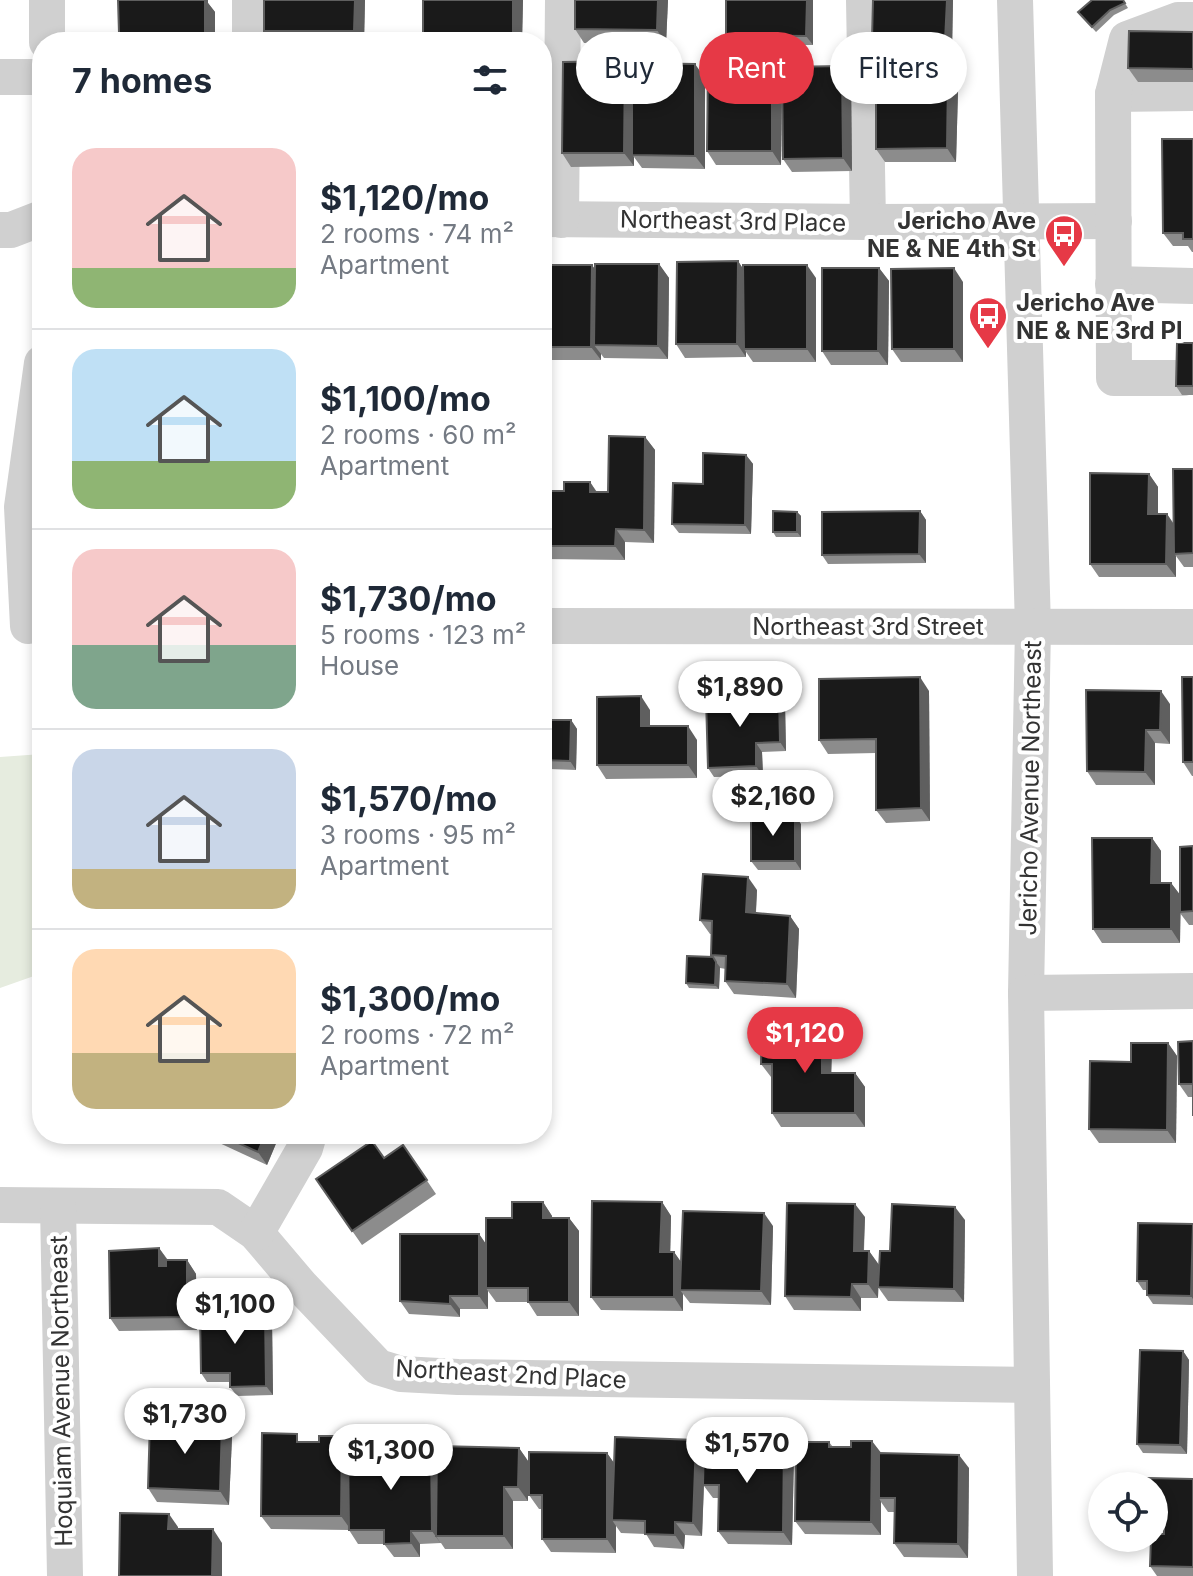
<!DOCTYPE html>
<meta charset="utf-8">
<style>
:root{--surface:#fff;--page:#f6f6f7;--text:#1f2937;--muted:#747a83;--line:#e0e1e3;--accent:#e63946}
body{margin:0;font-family:Inter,sans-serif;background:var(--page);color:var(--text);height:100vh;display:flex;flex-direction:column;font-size:30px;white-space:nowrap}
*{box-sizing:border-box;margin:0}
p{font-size:26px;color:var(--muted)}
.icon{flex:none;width:44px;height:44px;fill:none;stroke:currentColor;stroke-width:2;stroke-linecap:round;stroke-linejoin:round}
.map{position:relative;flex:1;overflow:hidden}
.drawer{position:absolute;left:32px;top:32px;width:520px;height:1112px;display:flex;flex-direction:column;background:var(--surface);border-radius:32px;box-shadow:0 4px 12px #0003}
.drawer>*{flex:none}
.guide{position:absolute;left:576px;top:32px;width:496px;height:72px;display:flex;gap:16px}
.fabs{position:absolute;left:1088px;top:1472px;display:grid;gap:16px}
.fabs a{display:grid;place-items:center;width:80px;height:80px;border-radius:50%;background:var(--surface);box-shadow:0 4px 12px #0003;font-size:40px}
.price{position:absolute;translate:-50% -68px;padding:0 18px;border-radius:28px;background:#fff;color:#222;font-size:26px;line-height:52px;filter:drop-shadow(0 2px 4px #0008)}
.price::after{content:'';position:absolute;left:50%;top:48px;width:24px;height:18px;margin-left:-12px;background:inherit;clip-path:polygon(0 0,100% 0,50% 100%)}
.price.selected{background:var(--accent);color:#fff}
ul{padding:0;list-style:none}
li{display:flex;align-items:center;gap:24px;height:200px;padding:0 40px}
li+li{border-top:2px solid var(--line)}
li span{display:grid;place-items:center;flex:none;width:224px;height:160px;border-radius:24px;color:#555}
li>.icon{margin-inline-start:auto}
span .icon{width:96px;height:96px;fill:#fffc;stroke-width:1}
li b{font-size:34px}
h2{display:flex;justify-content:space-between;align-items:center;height:96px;padding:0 40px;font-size:34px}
.chip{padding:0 28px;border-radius:36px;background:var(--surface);box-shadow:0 4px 12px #0003;font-size:28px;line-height:72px}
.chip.selected{background:var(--accent);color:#fff}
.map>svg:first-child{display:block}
.green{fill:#e6ecdf}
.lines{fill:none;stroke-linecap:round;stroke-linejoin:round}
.minor{stroke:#d0d0d0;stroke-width:36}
.wall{fill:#8c8c8c}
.shaded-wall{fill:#5f5f5f}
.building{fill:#1a1a1a;stroke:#5f5f5f;stroke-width:2}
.labels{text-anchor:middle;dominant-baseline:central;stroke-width:8;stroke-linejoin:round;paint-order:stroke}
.poi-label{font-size:24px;font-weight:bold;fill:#333;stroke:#fff;text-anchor:end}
.street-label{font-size:24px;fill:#333;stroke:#fff}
</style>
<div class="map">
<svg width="1193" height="1576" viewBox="0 0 1193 1576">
<rect width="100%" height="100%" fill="#fff"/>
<path class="green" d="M42 754V1096L34 976 0 988V757Z"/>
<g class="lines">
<g class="minor">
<path d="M47 0V42"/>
<path d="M250 0V42"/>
<path d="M864 0 868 222"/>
<path d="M1015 0 1033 627 1026 993 1035 1576"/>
<path d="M0 77H42"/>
<path d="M1113 94 1193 93"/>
<path d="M542 219 868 222 1114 221"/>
<path d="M561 220 563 0"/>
<path d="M0 230H11L42 218"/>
<path d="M1113 284 1193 286"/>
<path d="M1183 378H1114L1113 94 1127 39 1178 20H1193"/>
<path d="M28 626 22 507 42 363"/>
<path d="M542 626 1193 627"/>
<path d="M1026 993 1193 991"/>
<path d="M0 1205 218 1207 256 1233 301 1286 378 1367 401 1374 458 1377 1032 1385"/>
<path d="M58 1206 65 1576"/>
<path d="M256 1233 305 1148 309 1134"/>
</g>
</g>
<g class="wall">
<path d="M208 0V3L215 12V42H125L119 33Z"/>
<path d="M365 0 364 42H272L264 31Z"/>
<path d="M523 0 522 42H428L423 34Z"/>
<path d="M575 0H668L666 44 584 43 575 29Z"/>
<path d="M813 0V45H732L726 35Z"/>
<path d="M873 0H953L952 51 878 48 872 39Z"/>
<path d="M1123 0 1128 8 1114 15 1096 32 1078 12Z"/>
<path d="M1193 32V82H1138L1128 68Z"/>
<path d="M842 66 851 79 852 171 792 172 783 159Z"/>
<path d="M632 72 705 78V169L642 168 634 157V166L571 167 562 153Z"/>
<path d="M948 78 958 91 956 162H885L876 149Z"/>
<path d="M782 79 781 165H716L707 151Z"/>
<path d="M1193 139V252H1192L1188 246H1173L1163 233Z"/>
<path d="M738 261 743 269 816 278V362H753L746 352V357L685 358 676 344Z"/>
<path d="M659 264 669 278 668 359 604 358 601 354V360H542V265H592L595 270Z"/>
<path d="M879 268 889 281 888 365H831L822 351Z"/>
<path d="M963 282V362H901L892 349Z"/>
<path d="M1193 343V395H1182L1176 386Z"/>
<path d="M645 437 655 450 654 543 625 542V560L544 559 542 557V491H564L590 482 597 492H608Z"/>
<path d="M746 455 753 464 751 534 679 533 672 524Z"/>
<path d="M1193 469V567H1184L1176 556V577H1099L1090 564 1149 474 1158 487V514H1167L1174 524Z"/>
<path d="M920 511 926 520V563L828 564 822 555Z"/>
<path d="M797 512 801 516V537H776L773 532Z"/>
<path d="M1193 677V776H1192L1183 762Z"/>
<path d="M929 691 930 821 886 823 876 810V753L828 754 819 740Z"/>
<path d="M779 696 785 705 786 751 762 752 763 776 714 777 708 768Z"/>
<path d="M1170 704V744L1155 743V785H1096L1087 771Z"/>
<path d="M650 710V726L697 740V778L606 779 597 765Z"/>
<path d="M542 720H571L577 729 576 770 549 769V782H542Z"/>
<path d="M801 824V870H758L751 861Z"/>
<path d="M1152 838 1161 851V883H1171L1180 895 1193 846V925H1189L1180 913V943H1102L1093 929Z"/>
<path d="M757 890 756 913 790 916 799 929 796 998 734 994 725 981 726 969 720 968V967L719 989 689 988 686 983 713 957 711 955 712 934H710L700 920Z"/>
<path d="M1193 1041V1097H1188L1179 1084Z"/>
<path d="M1168 1043 1177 1056 1176 1143H1099L1089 1129 1131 1062Z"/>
<path d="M832 1045 831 1073H855L865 1087V1127H781L772 1113V1077H771L761 1064Z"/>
<path d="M200 1134H280L267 1165Z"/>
<path d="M403 1145 436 1194 362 1245 316 1179 384 1158Z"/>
<path d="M543 1202 552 1216V1218H569L579 1231V1316H537L528 1302H496L488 1291V1309H460V1317L409 1314 400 1301 479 1234 486 1244 512 1218Z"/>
<path d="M662 1202 671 1216 670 1252H674L681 1263 773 1226 771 1305 690 1303 683 1294V1311L601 1310 591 1297Z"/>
<path d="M865 1217 864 1251H869L879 1265 878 1298H861V1311L794 1310 785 1296Z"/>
<path d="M965 1220 964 1302 888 1301 878 1287 890 1251Z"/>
<path d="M1193 1224V1305L1153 1304 1147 1295V1290H1143L1137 1281Z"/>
<path d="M159 1248 168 1260H187L196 1274 197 1330 119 1331 110 1318Z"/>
<path d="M265 1311 272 1321 273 1395 237 1396 230 1387V1382H207L201 1373Z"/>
<path d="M1183 1351 1189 1360 1187 1454 1143 1453 1137 1444Z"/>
<path d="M222 1424 232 1437 229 1505 157 1502 148 1488Z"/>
<path d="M696 1440 704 1453 784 1443 794 1456 792 1545 728 1544 718 1531 719 1498H713L704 1486 702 1536 685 1535 684 1549 654 1547 646 1534 621 1533 616 1526V1553L551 1552 542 1539V1509H539L529 1495 607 1453 614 1463Z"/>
<path d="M302 1442 351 1449 431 1448 437 1456 519 1448 528 1461V1501H513V1549H445L441 1543 420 1544V1557H394L384 1544H358L349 1530 271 1529 261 1516Z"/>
<path d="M829 1442 833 1447 881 1453 969 1468 968 1558 904 1557 894 1543 895 1512H888L881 1502V1535L805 1534 795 1521Z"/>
<path d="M1193 1479V1576H1157L1150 1566 1164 1534V1516H1154V1486Z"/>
</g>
<g class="shaded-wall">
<path d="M200 0H208V3L215 12V42H212L205 33Z"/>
<path d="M355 0H365L364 42H362L354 31Z"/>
<path d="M513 0H523L522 42H517L513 36Z"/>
<path d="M658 0H668L666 44 657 30Z"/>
<path d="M807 0H813V45L806 36Z"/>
<path d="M947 0H953L952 51 945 41Z"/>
<path d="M625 61 634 75 632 155 634 157V166L624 153Z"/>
<path d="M695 64 705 78V169L695 156Z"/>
<path d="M772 66 782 79 781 165 772 151Z"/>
<path d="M842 66 851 79 852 171 843 158Z"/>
<path d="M542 73 548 81 547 164 542 157Z"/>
<path d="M948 78 958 91 956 162 947 148Z"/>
<path d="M738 261 747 275 744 349 746 352V357L737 344Z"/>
<path d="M659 264 669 278 668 359 658 346Z"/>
<path d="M592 265 601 278 594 345 601 354V360L591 347Z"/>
<path d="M807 265 816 278V362L807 349Z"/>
<path d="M879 268 889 281 888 365 878 351Z"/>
<path d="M954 268 963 282V362L954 349Z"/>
<path d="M645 437 655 450 654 543 644 530Z"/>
<path d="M746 455 753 464 751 534 745 525Z"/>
<path d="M1149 474 1158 487V528L1148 514Z"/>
<path d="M590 482 599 496 590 492Z"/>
<path d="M920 511 926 520V563L919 554Z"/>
<path d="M797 512 801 516V537L797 532Z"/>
<path d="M1167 514 1176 528 1174 554 1176 556V577L1166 564Z"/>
<path d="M616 529 625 542V560L615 546Z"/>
<path d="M920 677 929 691 930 821 921 808Z"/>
<path d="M1161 691 1170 704V744L1160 730Z"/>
<path d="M641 696 650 710V740L641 726Z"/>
<path d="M779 696 785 705 786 751 780 742Z"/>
<path d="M571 720 577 729 576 770 570 761Z"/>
<path d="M688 726 697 740V778L688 765Z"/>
<path d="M1146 730 1155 743V785L1145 772Z"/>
<path d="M756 743 762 752 763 776 756 766Z"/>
<path d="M543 760 549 769V782L543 773Z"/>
<path d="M795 815 801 824V870L795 861Z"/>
<path d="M1152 838 1161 851V896L1151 883Z"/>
<path d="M748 877 757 890 755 926 746 912Z"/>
<path d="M1171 883 1181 896 1180 943 1171 929Z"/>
<path d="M790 916 799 929 796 998 787 984Z"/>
<path d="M716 962 720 967 719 989 715 985Z"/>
<path d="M822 1031 832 1045 831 1087 822 1073Z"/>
<path d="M1168 1043 1177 1056 1176 1143 1167 1130Z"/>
<path d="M855 1073 865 1087V1127L855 1113Z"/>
<path d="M265 1134H280L267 1165 258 1152Z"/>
<path d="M543 1202 552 1216 553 1232 543 1218Z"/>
<path d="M662 1202 671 1216 670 1265 660 1252Z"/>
<path d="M855 1204 865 1217 863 1264 854 1251Z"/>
<path d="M955 1207 965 1220 964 1302 954 1289Z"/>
<path d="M764 1213 773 1226 771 1305 761 1291Z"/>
<path d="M569 1218 579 1231V1316L569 1302Z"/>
<path d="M1193 1224V1299L1191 1296Z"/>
<path d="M479 1234 488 1247 486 1288 488 1291V1309L479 1296Z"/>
<path d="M159 1248 168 1261V1279L159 1266Z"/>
<path d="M869 1251 879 1265 878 1298 868 1284Z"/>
<path d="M674 1252 684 1266 680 1290 683 1294V1311L674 1297Z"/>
<path d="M187 1260 196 1274 197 1330 187 1317Z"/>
<path d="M852 1284 861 1298V1311L851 1297Z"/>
<path d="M450 1296 460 1309V1317L450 1304Z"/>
<path d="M265 1311 272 1321 273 1395 266 1386Z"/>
<path d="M1183 1351 1189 1360 1187 1454 1180 1445Z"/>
<path d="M222 1424 232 1437 229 1505 220 1491Z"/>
<path d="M342 1436 352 1450 351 1530 341 1516Z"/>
<path d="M696 1440 705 1454 702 1536 693 1523Z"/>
<path d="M872 1441 882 1454 879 1498 881 1502V1535L871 1522Z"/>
<path d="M784 1443 794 1456 792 1545 783 1532Z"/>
<path d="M431 1448 441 1462 436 1536 441 1544 432 1531Z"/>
<path d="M519 1448 528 1461V1501L518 1487Z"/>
<path d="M607 1453 616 1466 612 1520 616 1526V1553L607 1539Z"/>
<path d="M959 1455 969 1468 968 1558 958 1544Z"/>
<path d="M504 1487 513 1501V1549L504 1536Z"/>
<path d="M169 1514 178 1527V1542L168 1529Z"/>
<path d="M675 1522 685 1535 684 1549 675 1535Z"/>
<path d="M213 1529 222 1543V1576H212Z"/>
<path d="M411 1531 420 1544V1557L411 1543Z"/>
</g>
<g class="building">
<path d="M118 0H205V33H119Z"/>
<path d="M264 0H355L354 31H264Z"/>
<path d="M423 0H513V36L423 34Z"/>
<path d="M575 0H658L657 30 575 29Z"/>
<path d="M726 0H807L806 36 726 35Z"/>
<path d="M873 0H947L945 41 872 39Z"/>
<path d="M1092 0H1123L1125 3 1110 10 1092 27 1078 12Z"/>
<path d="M1129 31 1193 32V69L1128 68Z"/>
<path d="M625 61 624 153H562L563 62Z"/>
<path d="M632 63 695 64V156L632 155Z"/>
<path d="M708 65 772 66V151H707Z"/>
<path d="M842 66 843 158 783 159 782 67Z"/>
<path d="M948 78 947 148 876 149V79Z"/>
<path d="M1162 139H1193V239H1183V233H1163Z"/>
<path d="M738 261 737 344H676L677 262Z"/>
<path d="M595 264H659L658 346 594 345Z"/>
<path d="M542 265H592L591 347H542Z"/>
<path d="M743 265H807V349H744Z"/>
<path d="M822 268H879L878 351H822Z"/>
<path d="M954 268V349H892L891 269Z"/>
<path d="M1177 343H1193V386H1176Z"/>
<path d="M609 436 645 437 644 530 616 529 615 546H542V491H564V482H590V492H608Z"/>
<path d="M703 453 746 455 745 525 672 524 673 483 703 484Z"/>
<path d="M1173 469H1193V553L1174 554Z"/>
<path d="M1090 473 1149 474 1148 514H1167L1166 564H1090Z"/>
<path d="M773 511 797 512V532H773Z"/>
<path d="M920 511 919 554 822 555V512Z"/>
<path d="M920 677 921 808 876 810V739L819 740V679Z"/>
<path d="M1182 677H1193V762H1183Z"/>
<path d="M1086 690 1161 691 1160 730H1146L1145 772 1087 771Z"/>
<path d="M641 696V726H688V765H597V697Z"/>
<path d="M779 696 780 742 756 743V766L708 768 706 698Z"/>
<path d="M542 720H571L570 761 543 760V773Z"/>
<rect x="751" y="815" width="44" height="46"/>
<path d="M1092 838H1152L1151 883H1171V929H1093Z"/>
<path d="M1193 846V911L1180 912V847Z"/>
<path d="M703 874 748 877 746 912 790 916 787 984 725 981 726 956 711 955 712 921 700 920Z"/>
<path d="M687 956 713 957 716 962 715 985 686 983Z"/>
<path d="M762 1031H822V1073H855V1113H772V1064H761Z"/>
<path d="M1193 1041V1116V1084H1179L1178 1042Z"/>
<path d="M1131 1043H1168L1167 1130 1089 1129 1090 1061 1131 1062Z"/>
<path d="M219 1134H265L258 1152Z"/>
<path d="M372 1141 384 1158 403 1145 427 1180 352 1231 316 1179Z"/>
<path d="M592 1201 662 1202 660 1252H674V1297H591Z"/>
<path d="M512 1202H543V1218H569V1302H528V1288H486V1218H512Z"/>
<path d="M787 1203 855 1204 854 1251H869L868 1284H852L851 1297 785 1296Z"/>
<path d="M892 1204 955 1207 954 1289 878 1287 880 1251H890Z"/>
<path d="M683 1211 764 1213 761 1291 680 1290Z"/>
<path d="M1138 1223 1193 1224 1191 1296 1147 1295V1281H1137Z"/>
<path d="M400 1234H479V1296H450V1304L400 1301Z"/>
<path d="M159 1248V1266H166V1260H187V1317L110 1318 109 1251Z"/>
<path d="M265 1311 266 1386 230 1387V1373H201L200 1312Z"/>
<path d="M1140 1350 1183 1351 1180 1445 1137 1444Z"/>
<path d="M150 1421 222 1424 220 1491 148 1488Z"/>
<path d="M262 1433 297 1434V1442H319V1436H342L341 1516H261Z"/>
<path d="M615 1437 696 1440 693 1523 675 1522V1535L645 1534V1521L612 1520Z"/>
<path d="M851 1441H872L871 1522 795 1521 796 1442H829V1447H851Z"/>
<path d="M704 1442 784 1443 783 1532 718 1531 719 1485H703Z"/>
<path d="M437 1446 519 1448 518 1487H504V1536H436Z"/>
<path d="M431 1448 432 1531H411V1543L384 1544V1530H349L348 1449Z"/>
<path d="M529 1452 607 1453V1539H542V1495H529Z"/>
<path d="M879 1453 959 1455 958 1544 894 1543 895 1498H879Z"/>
<path d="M1148 1478 1193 1479V1567L1150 1566 1151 1538H1154V1534H1164V1507H1154V1486H1148Z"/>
<path d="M120 1513 169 1514 168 1529H213L212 1576H119Z"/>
</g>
<defs>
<symbol id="bus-pin" viewBox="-11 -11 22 30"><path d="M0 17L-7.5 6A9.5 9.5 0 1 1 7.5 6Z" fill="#e63946" stroke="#fff"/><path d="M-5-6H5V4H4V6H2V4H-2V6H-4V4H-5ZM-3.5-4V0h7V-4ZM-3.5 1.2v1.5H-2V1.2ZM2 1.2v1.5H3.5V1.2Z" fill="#fff"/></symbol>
</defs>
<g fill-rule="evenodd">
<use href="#bus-pin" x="1042" y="212" width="44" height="60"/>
<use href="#bus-pin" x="966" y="294" width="44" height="60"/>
</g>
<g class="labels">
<g class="poi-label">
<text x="1036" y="220">Jericho Ave<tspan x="1036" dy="28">NE &amp; NE 4th St</tspan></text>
<text x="1016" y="302" text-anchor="start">Jericho Ave<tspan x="1016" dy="28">NE &amp; NE 3rd Pl</tspan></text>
</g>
<g class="street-label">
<text transform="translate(733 221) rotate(1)">Northeast 3rd Place</text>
<text x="868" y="626">Northeast 3rd Street</text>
<text transform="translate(1030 788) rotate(-89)">Jericho Avenue Northeast</text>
<text transform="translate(511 1374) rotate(3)">Northeast 2nd Place</text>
<text transform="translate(61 1391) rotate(-91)">Hoquiam Avenue Northeast</text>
</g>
</g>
</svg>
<div class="fabs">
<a><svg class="icon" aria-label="locate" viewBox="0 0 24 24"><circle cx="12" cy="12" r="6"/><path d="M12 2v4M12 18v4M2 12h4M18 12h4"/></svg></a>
</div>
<b class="price" style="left:740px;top:729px">$1,890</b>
<b class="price" style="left:773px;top:838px">$2,160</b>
<b class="price selected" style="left:805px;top:1075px">$1,120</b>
<b class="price" style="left:235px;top:1346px">$1,100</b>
<b class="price" style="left:185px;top:1456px">$1,730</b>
<b class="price" style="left:747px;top:1485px">$1,570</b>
<b class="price" style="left:391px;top:1492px">$1,300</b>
<div class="guide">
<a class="chip">Buy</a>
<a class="chip selected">Rent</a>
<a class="chip">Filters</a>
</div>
<section class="drawer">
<h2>7 homes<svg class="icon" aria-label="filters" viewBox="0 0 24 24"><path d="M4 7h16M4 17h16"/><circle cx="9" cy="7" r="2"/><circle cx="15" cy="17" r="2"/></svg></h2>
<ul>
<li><span style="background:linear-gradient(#f6c9c9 75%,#8fb573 0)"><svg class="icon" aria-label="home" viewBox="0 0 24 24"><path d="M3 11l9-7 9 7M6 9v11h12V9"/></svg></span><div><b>$1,120/mo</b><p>2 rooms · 74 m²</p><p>Apartment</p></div></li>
<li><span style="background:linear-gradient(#bfe0f5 70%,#8fb573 0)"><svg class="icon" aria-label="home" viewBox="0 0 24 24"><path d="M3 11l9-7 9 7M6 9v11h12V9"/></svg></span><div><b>$1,100/mo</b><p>2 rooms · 60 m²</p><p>Apartment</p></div></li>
<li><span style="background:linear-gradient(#f6c9c9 60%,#7fa58c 0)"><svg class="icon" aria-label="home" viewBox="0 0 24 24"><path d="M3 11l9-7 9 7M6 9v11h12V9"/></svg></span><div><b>$1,730/mo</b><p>5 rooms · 123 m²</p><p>House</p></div></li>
<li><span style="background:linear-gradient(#c9d6e8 75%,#c2b280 0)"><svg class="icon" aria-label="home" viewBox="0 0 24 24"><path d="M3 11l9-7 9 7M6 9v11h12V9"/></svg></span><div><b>$1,570/mo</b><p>3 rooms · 95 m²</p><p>Apartment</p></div></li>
<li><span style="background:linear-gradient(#ffd9b3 65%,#c2b280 0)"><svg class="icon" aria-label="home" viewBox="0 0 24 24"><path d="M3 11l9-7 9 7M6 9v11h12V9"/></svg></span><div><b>$1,300/mo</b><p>2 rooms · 72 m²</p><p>Apartment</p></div></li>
</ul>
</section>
</div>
